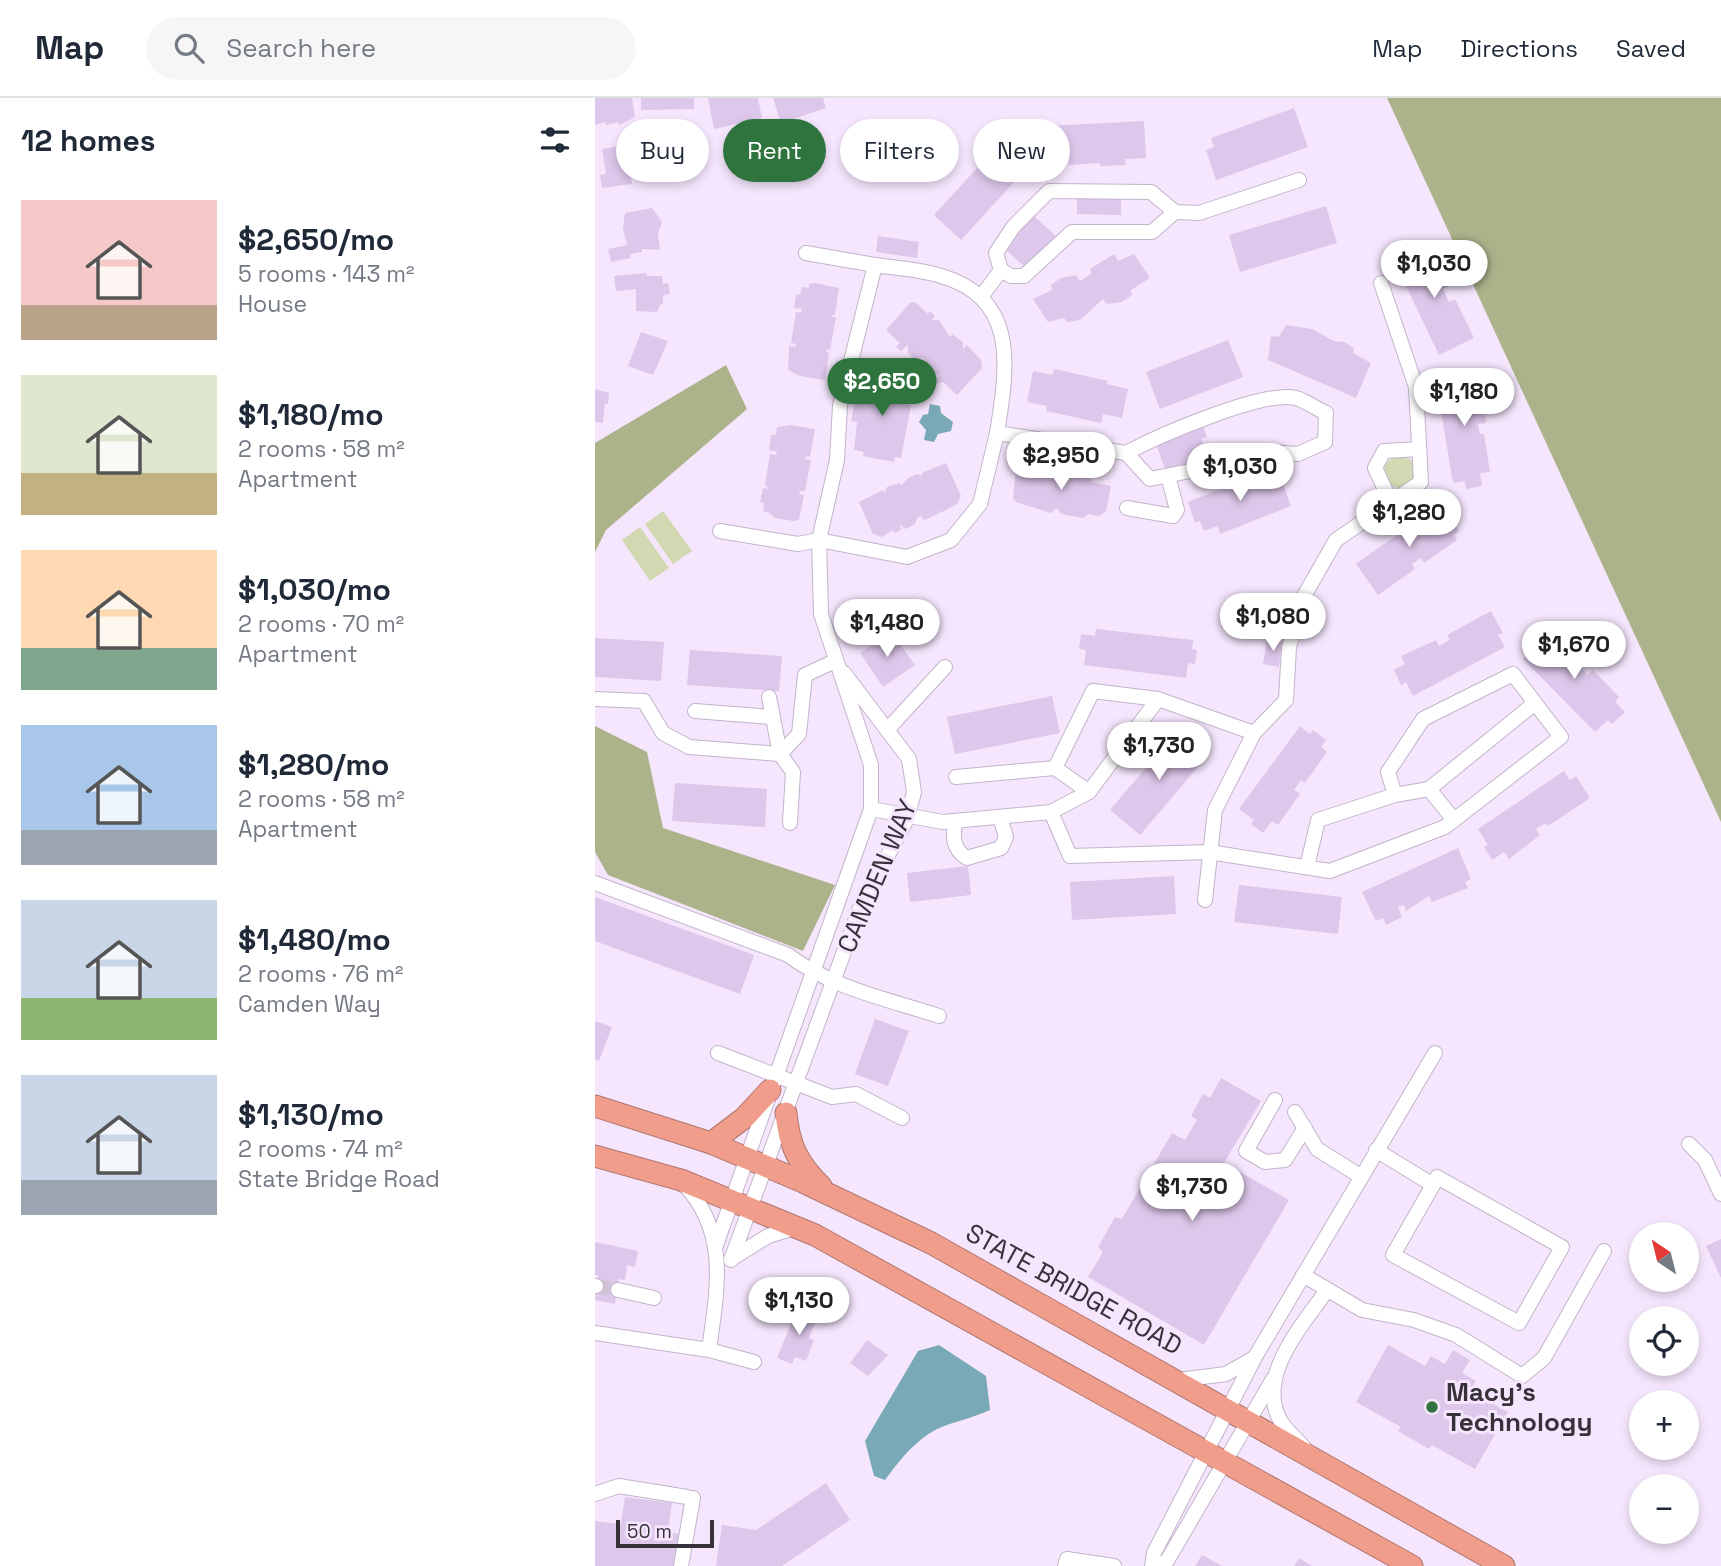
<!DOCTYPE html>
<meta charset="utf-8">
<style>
:root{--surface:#fff;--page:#f6f6f7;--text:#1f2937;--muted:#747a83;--line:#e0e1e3;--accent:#2f743f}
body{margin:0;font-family:"Space Grotesk",sans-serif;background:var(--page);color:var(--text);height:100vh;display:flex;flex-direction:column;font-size:26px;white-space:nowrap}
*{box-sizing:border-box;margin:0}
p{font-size:23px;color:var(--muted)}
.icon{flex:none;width:38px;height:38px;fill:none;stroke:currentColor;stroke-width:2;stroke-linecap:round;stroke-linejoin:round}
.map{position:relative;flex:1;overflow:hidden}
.sheet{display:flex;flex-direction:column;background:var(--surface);width:595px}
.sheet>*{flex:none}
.guide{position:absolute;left:21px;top:21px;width:665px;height:63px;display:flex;gap:14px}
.needle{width:46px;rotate:325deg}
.controls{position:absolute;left:1034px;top:1124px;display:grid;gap:14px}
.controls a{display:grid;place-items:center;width:70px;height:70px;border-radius:50%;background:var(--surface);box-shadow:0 4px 10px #0003;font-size:35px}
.scale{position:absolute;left:21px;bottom:18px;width:98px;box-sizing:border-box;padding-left:7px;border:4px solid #37313a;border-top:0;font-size:19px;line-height:24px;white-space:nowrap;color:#37313a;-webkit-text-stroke:5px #f5e6fd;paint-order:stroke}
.price{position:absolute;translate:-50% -60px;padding:0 16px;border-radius:24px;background:#fff;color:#222;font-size:23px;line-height:46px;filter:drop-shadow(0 2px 4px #0008)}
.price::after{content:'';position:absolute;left:50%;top:42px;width:21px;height:16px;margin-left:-10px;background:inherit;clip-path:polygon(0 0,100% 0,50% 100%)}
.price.current{background:var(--accent);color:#fff}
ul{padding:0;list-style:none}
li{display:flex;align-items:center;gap:21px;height:175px;padding:0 21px}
li span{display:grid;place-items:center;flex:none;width:196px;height:140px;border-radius:0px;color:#555}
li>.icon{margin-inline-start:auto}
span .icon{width:84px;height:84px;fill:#fffc;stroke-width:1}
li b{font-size:30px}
h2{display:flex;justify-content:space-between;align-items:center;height:84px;padding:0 21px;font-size:30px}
.chip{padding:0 24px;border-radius:32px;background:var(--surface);box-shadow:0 4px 10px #0003;font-size:24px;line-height:63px}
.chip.current{background:var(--accent);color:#fff}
header{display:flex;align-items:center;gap:42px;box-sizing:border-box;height:98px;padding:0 35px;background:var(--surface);border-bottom:2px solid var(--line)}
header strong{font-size:33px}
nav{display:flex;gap:38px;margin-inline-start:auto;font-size:24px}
.search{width:490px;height:63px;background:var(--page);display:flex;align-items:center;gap:18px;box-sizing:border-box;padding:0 24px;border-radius:38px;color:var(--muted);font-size:26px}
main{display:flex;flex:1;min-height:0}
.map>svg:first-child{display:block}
.green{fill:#d2d9b2}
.forest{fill:#acb38b}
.water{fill:#79a9b7}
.building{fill:#ddc7ea}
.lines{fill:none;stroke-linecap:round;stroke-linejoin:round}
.minor-tunnel{stroke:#cfc2d6;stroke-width:14;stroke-dasharray:14 7;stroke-linecap:butt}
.minor-casing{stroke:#c2b4ca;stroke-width:16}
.highway-casing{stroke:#af776f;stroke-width:23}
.minor{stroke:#fff;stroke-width:14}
.highway{stroke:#f09d8b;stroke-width:21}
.poi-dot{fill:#2f743f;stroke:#f5e6fd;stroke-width:2.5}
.labels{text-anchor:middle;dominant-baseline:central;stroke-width:6;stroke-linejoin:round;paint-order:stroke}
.street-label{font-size:26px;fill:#37313a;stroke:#f5e6fd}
.poi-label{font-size:26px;font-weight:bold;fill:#37313a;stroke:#f5e6fd;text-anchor:start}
</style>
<header>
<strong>Map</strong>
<div class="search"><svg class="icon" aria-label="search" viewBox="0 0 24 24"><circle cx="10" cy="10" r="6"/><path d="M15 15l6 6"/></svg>Search here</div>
<nav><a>Map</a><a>Directions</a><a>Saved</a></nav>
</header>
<main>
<section class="sheet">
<h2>12 homes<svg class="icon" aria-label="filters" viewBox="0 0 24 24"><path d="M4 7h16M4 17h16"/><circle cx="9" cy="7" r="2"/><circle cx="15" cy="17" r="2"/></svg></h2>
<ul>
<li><span style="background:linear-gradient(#f6c9c9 75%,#b9a48a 0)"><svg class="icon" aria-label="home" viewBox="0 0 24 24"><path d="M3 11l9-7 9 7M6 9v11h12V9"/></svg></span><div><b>$2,650/mo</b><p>5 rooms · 143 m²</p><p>House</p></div></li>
<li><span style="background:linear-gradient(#dfe7d0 70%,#c2b280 0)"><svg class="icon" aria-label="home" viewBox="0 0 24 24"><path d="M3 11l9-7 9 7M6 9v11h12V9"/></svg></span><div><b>$1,180/mo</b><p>2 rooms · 58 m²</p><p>Apartment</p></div></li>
<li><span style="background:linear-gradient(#ffd9b3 70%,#7fa58c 0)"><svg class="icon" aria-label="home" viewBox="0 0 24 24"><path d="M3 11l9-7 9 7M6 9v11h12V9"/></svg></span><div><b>$1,030/mo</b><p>2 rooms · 70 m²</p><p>Apartment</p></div></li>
<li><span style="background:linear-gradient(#a9c7e8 75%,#9aa5b1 0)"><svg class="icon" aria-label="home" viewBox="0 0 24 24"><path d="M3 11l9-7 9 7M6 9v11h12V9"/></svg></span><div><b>$1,280/mo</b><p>2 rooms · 58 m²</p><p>Apartment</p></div></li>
<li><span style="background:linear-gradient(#c9d6e8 70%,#8fb573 0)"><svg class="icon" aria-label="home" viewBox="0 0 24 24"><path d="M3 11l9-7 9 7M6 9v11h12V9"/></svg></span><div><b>$1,480/mo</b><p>2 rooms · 76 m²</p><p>Camden Way</p></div></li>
<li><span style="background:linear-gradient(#c9d6e8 75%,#9aa5b1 0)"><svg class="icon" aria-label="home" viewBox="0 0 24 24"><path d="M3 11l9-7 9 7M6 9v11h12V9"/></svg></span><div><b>$1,130/mo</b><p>2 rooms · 74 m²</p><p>State Bridge Road</p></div></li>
</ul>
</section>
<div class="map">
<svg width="1126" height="1468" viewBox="0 0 1126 1468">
<rect width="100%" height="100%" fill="#f5e6fd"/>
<g class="green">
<circle cx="805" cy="374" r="16"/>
<path d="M68 413 97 453 78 466 50 426Z"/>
<path d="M45 429 74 470 55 483 27 442Z"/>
</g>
<g class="forest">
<path d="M792 0H1126V724L1097 661Z"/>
<path d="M131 267 152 311 11 432 0 454V345Z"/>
<path d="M0 628 52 654 68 730 240 787 208 853 13 777 0 754Z"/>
</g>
<g class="water">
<path d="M335 306 345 308 346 315 358 324 356 333 343 336 339 344 329 342 331 332 324 324 328 317 333 316Z"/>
<path d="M344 1247 391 1278 395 1312C378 1320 357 1324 342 1331 319 1343 305 1362 290 1382L279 1378 270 1343 323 1253Z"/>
</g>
<g class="building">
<path d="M0 0H37L40 19 24 27 23 24 11 27V24L0 27Z"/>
<path d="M46 0H99V11L46 12Z"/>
<path d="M113 0H163L167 20 119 31Z"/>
<path d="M178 0H228L231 10 186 25Z"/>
<path d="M699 10 713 49 621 82 611 52 619 49 616 40Z"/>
<path d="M549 23 551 60 530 61 531 67 505 68V65L474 67 473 58 455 59 453 28Z"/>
<path d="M404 46 431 71 366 142 339 117Z"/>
<path d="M30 47 32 61 40 62 42 75 35 76 37 86 7 90 5 77 11 76 7 51Z"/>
<path d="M482 100 526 101V117L482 116Z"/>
<path d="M731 108 742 145 645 174 634 137Z"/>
<path d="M57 110 67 124 63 135 65 152 47 151V154L35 156 36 160 16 164 13 151 32 147 28 130 30 115Z"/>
<path d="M439 118 461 138 431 170 409 150Z"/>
<path d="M283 138 324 144 322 160 281 154Z"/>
<path d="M829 149 832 156 839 152 854 188 848 191 854 204 860 201 879 240 844 257 799 163Z"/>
<path d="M519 156 523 163 539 156 555 180 536 192 537 197 527 204 512 206 508 201 485 222 472 224 469 220 453 224 438 201 457 192 456 187 466 180 481 177 485 183 496 176 495 171Z"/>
<path d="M51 175 52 178H67L68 186 73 185 75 196 68 197V206L65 207 62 214 41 213V191L21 193 19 178Z"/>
<path d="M220 185 244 190 240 216 235 219H241L235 252 230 251 234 256 230 282 205 278 193 272 194 248 200 249 201 246 196 245 201 214 206 215 207 211 199 210 201 196 205 197 207 189 214 190V186Z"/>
<path d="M320 204 333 216 335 213 340 218 337 222H344L355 239 357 236 368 244V251L372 247 386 262 387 270 362 297 348 284 342 286 338 283 344 277H338L330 270 331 264 327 260 320 262 313 255V247L306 253 301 249 305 245 291 232 315 205Z"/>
<path d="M691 227 717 231 739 243 749 244 759 250 758 255 776 265 761 300 673 262 676 238 684 239Z"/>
<path d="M46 234 73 243 58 277 33 268Z"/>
<path d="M633 242 648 279 565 311 551 274Z"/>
<path d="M459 271 513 283 512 286 533 291 527 320 508 316 506 325 451 313 452 308 432 304 438 273 457 277Z"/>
<path d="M876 272 878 286 885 284 891 325 883 326 885 336H889L895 374 885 375 887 388 871 391 870 383 858 385 841 283 861 280 860 274Z"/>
<path d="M286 274 297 276 296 281 313 284 309 306 316 307 306 360 300 359 299 364 268 358 269 354 259 352 262 324 256 323 260 303 266 304 272 277 285 279Z"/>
<path d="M0 291 14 295 13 306 10 305 8 325 0 324Z"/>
<path d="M195 327 220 331 215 359 211 358 210 361 216 362 210 393H205L204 396 209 397 204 422 198 423 180 420 175 415 168 413 169 405 165 404 168 390 175 391 170 387 175 356 181 357 182 354 174 352 176 337H181L182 329Z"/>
<path d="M608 328 612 339 606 341 613 358 571 374 561 346Z"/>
<path d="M351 365 366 398 362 406 345 415 342 411 344 415 332 421 328 422 326 418 322 420 320 426 311 431 305 427 306 432 299 435 298 432 287 439 278 436 264 404 288 392 289 395 292 389 305 385 306 388 313 380 322 376 327 378V375Z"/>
<path d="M421 370H455L464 372 468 377 474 373 497 377 496 384 516 388 511 413 504 418 493 416 488 420 466 416 462 410 456 415 421 404 418 400Z"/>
<path d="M667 375 669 381 684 375 696 408 625 436 623 428 609 433 605 423 600 425 593 404Z"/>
<path d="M845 406 864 433 859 437 862 442 829 465 826 460 817 466 820 471 783 497 761 466Z"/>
<path d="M896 513 908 535 903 537 910 549 818 598 811 584 806 587 799 572 810 566 806 558 841 542 844 548 855 542 852 537Z"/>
<path d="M501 531 598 542 597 551 602 552 600 566 593 565 591 580 489 567 491 552 484 551 486 536 500 538Z"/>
<path d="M945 533 955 543 962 536 988 564 984 568 992 577 998 572 1024 599 1020 604 1030 614 1017 626 1013 622 1000 634 928 561 939 550 934 545Z"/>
<path d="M296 534 320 567 288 589 265 555Z"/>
<path d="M0 540 69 544 66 583 0 579Z"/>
<path d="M672 542 687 544 684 569 668 566Z"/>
<path d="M95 552 187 558 184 593 92 587Z"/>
<path d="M457 598 465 635 360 656 352 619Z"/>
<path d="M705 628 715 636 718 632 731 642 726 649 732 654 710 685 706 682 699 692 705 696 683 727 677 723 668 735 656 726 659 722 644 711Z"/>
<path d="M583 632 613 657 545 737 515 712Z"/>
<path d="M969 673 975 682 981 678 995 700 953 728 951 725 941 731 945 737 914 761 909 754 897 762 889 749 893 747 883 731Z"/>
<path d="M80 685 172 691 170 729 77 723Z"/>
<path d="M863 750 876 781 870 784 873 790 837 804 834 798 811 813 809 807 803 809 807 819 791 827 788 820 781 823 767 794Z"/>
<path d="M373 768 376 797 315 804 312 775Z"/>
<path d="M579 778 581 816 477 822 475 784Z"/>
<path d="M644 787 747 799 743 836 639 824Z"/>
<path d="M0 799 159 857 145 896 0 843Z"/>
<path d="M280 921 314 933 293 988 260 976Z"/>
<path d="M0 923 17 929 4 963 0 961Z"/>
<path d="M626 980 666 1003 629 1065 694 1102 609 1247 493 1179 508 1154 503 1149 520 1119 527 1121 577 1035 590 1042 602 1022 596 1018 608 996 615 1000Z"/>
<path d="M1126 1141V1180L1111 1148Z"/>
<path d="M0 1144 43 1153 40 1169 32 1167 30 1182 24 1181 20 1206 0 1202 3 1177H0Z"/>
<path d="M203 1209 223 1217 214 1240 219 1242 211 1263 200 1259 197 1266 182 1260Z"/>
<path d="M272 1242 293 1257 273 1278 255 1265Z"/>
<path d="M793 1247 830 1268 836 1258 850 1266 858 1252 875 1262 867 1275 881 1283 875 1293 913 1314 880 1371 837 1347 834 1351 803 1333 806 1329 761 1304Z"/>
<path d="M231 1385 255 1422 187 1468H121L127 1427 161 1432Z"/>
<path d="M30 1399 77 1405 73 1434 86 1436 82 1468H0V1423L26 1426Z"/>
<path d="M607 1457 627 1468H600Z"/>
<path d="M704 1460 717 1468H699Z"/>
</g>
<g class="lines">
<path class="minor-tunnel" d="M1 1188 23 1192"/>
<defs>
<g id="minor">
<path d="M211 155 280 167"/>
<path d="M406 172 416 178H429L477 134H557L580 114"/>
<path d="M386 199 406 172 401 155 418 129 454 93 556 94 580 114 604 115 704 82"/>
<path d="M796 404 780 370 789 353 824 351"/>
<path d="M532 410 578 418 582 412 573 378"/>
<path d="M125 433 203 446 224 442 242 362 245 307 280 167C300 170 320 171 339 176 424 197 413 266 402 335"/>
<path d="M174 599 185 656 198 674 195 725"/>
<path d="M0 601 49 603 68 635 94 649 185 656 204 636 210 577 240 563"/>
<path d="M100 613 177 619"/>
<path d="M293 631 350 569"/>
<path d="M659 635 691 602 694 549 709 498 741 442 826 384 821 289 786 185"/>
<path d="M361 679 460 670"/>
<path d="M834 691 940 605"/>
<path d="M494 694 460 670 498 593 563 601"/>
<path d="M800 697 834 691 859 722"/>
<path d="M276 711 348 724 456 714 475 758 614 754 735 773 850 729 966 639 918 576 828 621 793 674 800 697 723 722 712 769"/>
<path d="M456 714 494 694 563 601 659 635 620 712 610 802"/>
<path d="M360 723C358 738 357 751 372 760L406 750 411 739 405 719"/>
<path d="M0 785 193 857C237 890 292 901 344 918"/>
<path d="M123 955 237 999 261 996 307 1020"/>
<path d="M680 1002 651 1053 670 1064 690 1062 710 1030"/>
<path d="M700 1014 722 1051 765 1078"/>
<path d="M1094 1046 1110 1062 1126 1096"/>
<path d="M781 1052 838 1087 798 1157 924 1225 967 1149 842 1079 838 1087"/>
<path d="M88 1085C135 1135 122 1192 114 1252"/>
<path d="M121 1147 276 711V667L226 516 224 442 312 459 356 442 385 406 402 335 531 355 555 381 595 373 661 353 703 356 730 344 731 315C722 311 711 303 701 300 668 292 563 338 531 355"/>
<path d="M136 1161 173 1138 202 1129"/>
<path d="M136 1162 265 810 312 721 319 694 314 661 249 575"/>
<path d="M708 1177 767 1212 819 1222 861 1237 927 1278 949 1260 1009 1153"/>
<path d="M0 1188H1"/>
<path d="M23 1192 59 1200"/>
<path d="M0 1235 114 1252 159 1264"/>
<path d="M584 1282 631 1276 659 1260"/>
<path d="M710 1351C703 1342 691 1332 685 1322 661 1277 708 1227 732 1192"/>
<path d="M0 1396 24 1388 92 1399"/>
<path d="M86 1468 98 1400"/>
<path d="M470 1468 472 1461 519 1468"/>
<path d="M557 1468 559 1455 660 1259 840 955"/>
<path d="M565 1468 572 1463 678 1281"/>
</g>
<g id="highway">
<path d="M0 1008 116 1045 208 1084 336 1145 909 1468"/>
<path d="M191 1015C194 1047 203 1066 226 1088"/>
<path d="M116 1045 149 1020 175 992"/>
<path d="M0 1058 86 1082 220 1137 817 1468"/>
</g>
</defs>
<use href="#minor" class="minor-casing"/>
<use href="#highway" class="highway-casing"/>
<use href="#minor" class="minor"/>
<use href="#highway" class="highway"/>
</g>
<circle class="poi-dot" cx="837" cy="1309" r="7"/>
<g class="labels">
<g class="street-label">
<text transform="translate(282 778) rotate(-67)">CAMDEN WAY</text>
<text transform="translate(479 1191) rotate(29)">STATE BRIDGE ROAD</text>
</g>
<g class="poi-label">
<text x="851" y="1294">Macy's<tspan x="851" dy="30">Technology</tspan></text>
</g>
</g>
</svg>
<div class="controls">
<a><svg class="needle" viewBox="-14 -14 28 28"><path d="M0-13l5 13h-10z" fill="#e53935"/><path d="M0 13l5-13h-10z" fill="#747a83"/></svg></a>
<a><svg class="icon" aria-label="locate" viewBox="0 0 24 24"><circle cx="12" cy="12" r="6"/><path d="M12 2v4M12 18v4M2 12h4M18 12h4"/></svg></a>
<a>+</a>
<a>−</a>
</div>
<div class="scale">50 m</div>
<b class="price" style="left:839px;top:202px">$1,030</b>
<b class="price current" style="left:287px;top:320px">$2,650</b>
<b class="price" style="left:869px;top:330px">$1,180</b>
<b class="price" style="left:466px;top:394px">$2,950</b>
<b class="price" style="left:645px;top:405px">$1,030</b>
<b class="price" style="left:814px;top:451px">$1,280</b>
<b class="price" style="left:678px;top:555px">$1,080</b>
<b class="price" style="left:292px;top:561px">$1,480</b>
<b class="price" style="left:979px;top:583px">$1,670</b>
<b class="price" style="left:564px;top:684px">$1,730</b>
<b class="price" style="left:597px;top:1125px">$1,730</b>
<b class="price" style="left:204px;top:1239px">$1,130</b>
<div class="guide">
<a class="chip">Buy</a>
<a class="chip current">Rent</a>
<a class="chip">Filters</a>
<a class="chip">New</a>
</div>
</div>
</main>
